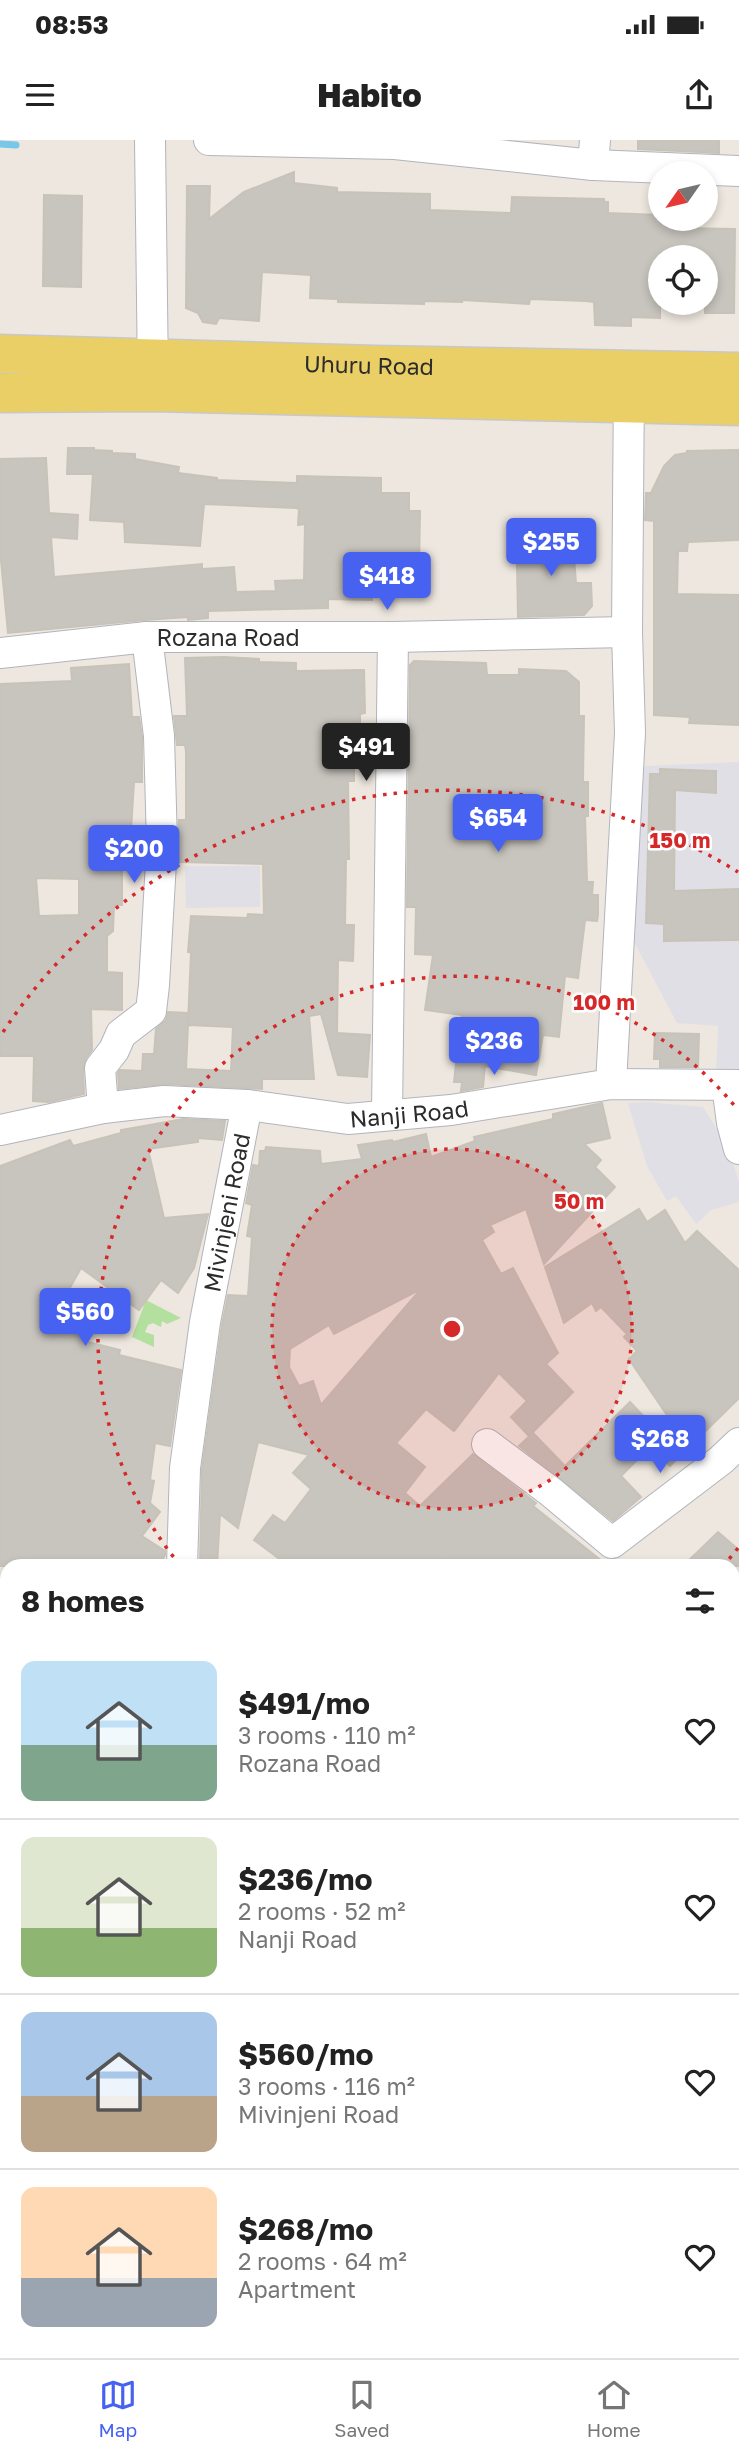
<!DOCTYPE html>
<meta charset="utf-8">
<style>
:root{--surface:#fff;--page:#f6f6f6;--text:#222;--muted:#767676;--line:#e0e0e0;--accent:#4762f1}
body{margin:0;font-family:"Golos Text",sans-serif;background:var(--page);color:var(--text);height:100vh;display:flex;flex-direction:column;font-size:26px;white-space:nowrap}
*{box-sizing:border-box;margin:0}
p{font-size:23px;color:var(--muted)}
.icon{flex:none;width:38px;height:38px;fill:none;stroke:currentColor;stroke-width:2;stroke-linecap:round;stroke-linejoin:round}
.map{position:relative;flex:1;overflow:hidden}
.drawer{position:absolute;left:0px;top:1419px;width:740px;height:800px;display:flex;flex-direction:column;background:var(--surface);border-radius:21px 21px 0 0;box-shadow:0 4px 10px #0003}
.drawer>*{flex:none}
.needle{width:46px;rotate:236deg}
.fabs{position:absolute;left:648px;top:21px;display:grid;gap:14px}
.fabs a{display:grid;place-items:center;width:70px;height:70px;border-radius:50%;background:var(--surface);box-shadow:0 4px 10px #0003;font-size:35px}
.price{position:absolute;translate:-50% -60px;padding:0 16px;border-radius:7px;background:var(--accent);color:#fff;font-size:23px;line-height:46px;filter:drop-shadow(0 2px 4px #0008)}
.price::after{content:'';position:absolute;left:50%;top:42px;width:21px;height:16px;margin-left:-10px;background:inherit;clip-path:polygon(0 0,100% 0,50% 100%)}
.price.on{background:#222;color:#fff}
ul{padding:0;list-style:none}
li{display:flex;align-items:center;gap:21px;height:175px;padding:0 21px}
li+li{border-top:2px solid var(--line)}
li span{display:grid;place-items:center;flex:none;width:196px;height:140px;border-radius:14px;color:#555}
li>.icon{margin-inline-start:auto}
span .icon{width:84px;height:84px;fill:#fffc;stroke-width:1}
li b{font-size:30px}
h2{display:flex;justify-content:space-between;align-items:center;height:84px;padding:0 21px;font-size:30px}
.status{display:flex;justify-content:space-between;align-items:center;height:49px;padding:0 35px;background:var(--surface);direction:ltr}
.status svg{height:19px;fill:currentColor}
header{display:flex;justify-content:space-between;align-items:center;height:91px;padding:0 21px;background:var(--surface);font-size:32px;font-weight:800}
.tabs{display:flex;justify-content:space-around;align-items:center;height:98px;border-top:2px solid var(--line);background:var(--surface);font-size:19px;color:var(--muted)}
.tabs a{display:grid;justify-items:center;gap:4px}
.tabs .on{color:var(--accent)}
.map>svg:first-child{display:block}
.industrial{fill:#e1dfe6}
.education{fill:#ede4cf}
.green{fill:#b3e09e}
.lines{fill:none;stroke-linecap:round;stroke-linejoin:round}
.stream{stroke:#77c7e9;stroke-width:7}
.building{fill:#c8c4be;stroke:#c8c3b8;stroke-width:2;fill-rule:evenodd}
.minor-casing{stroke:#b2b4be;stroke-width:32}
.major-casing{stroke:#c8c8c8;stroke-width:41}
.minor{stroke:#fff;stroke-width:30}
.major{stroke:#eacf66;stroke-width:38}
.ring{fill:none;stroke:#d62828;stroke-width:3.5;stroke-dasharray:3.5 7}
.labels{text-anchor:middle;dominant-baseline:central;stroke-width:5;stroke-linejoin:round;paint-order:stroke}
.street-label{font-size:23px;fill:#2c2c2c;stroke:#fff}
.centre{fill:#d62828;stroke:#fff;stroke-width:3.5}
.ring-label{font-size:21px;text-anchor:middle;font-weight:bold;fill:#d62828;stroke:#fff;stroke-width:5;stroke-linejoin:round;paint-order:stroke}
</style>
<div class="status"><b>08:53</b><svg viewBox="0 0 49 12"><path d="M0 12V9h3v3zM5 12V6h3v6zM10 12V3h3v9zM15 12V0h3v12zM26 1h20v11H26zM47 4h2v5h-2z"/></svg></div>
<header><svg class="icon" aria-label="menu" viewBox="0 0 24 24"><path d="M4 6h16M4 12h16M4 18h16"/></svg>Habito<svg class="icon" aria-label="share" viewBox="0 0 24 24"><path d="M12 15V3M7 8l5-5 5 5M5 13v7h14v-7"/></svg></header>
<div class="map">
<svg width="739" height="2218" viewBox="0 0 739 2218">
<rect width="100%" height="100%" fill="#ede7df"/>
<g class="industrial">
<path d="M739 622V937L716 936 718 886 677 883 631 796 636 701 644 626Z"/>
<path d="M185 726H260V767L186 768Z"/>
<path d="M647 962 703 967 721 996 734 1027 739 1042V1062L711 1070 696 1084 676 1056 667 1061 647 1026 628 963Z"/>
</g>
<path class="education" d="M739 2170V2218H662L663 2212H733V2172Z"/>
<path class="green" d="M146 1160 181 1178 167 1184 162 1181 161 1187 153 1183 148 1185 145 1192 154 1195V1207L132 1197Z"/>
<g class="lines">
<g class="stream">
<path d="M0 4 16 5"/>
<path d="M0 1828H7"/>
<path d="M733 1928H739"/>
<path d="M72 2212 74 2218"/>
<path d="M471 2212 490 2218"/>
</g>
</g>
<g class="building">
<path d="M638 0H719V13L638 9Z"/>
<path d="M294 32V43L337 48V52L430 54V70L511 73 512 57 604 59V62H608V73L660 75V79H675V88L735 89 734 173H705V117H660V178L631 177V186L595 185 594 162 586 161 530 159 529 164 462 160V162L424 161V164L338 162V159L310 158 311 135 262 132 259 181 219 178 216 184 203 182 198 173 186 168 187 46H210L209 79 244 52Z"/>
<path d="M44 55 82 56 81 147 43 146Z"/>
<path d="M68 308H94V310L112 311V313L135 314V319L179 327 178 333 217 338V340L297 343V336L381 338V353H409V371H420L419 429H372V460L328 459V468L208 471V478L188 480V477L145 480 8 493 0 410V319L46 318 49 373 78 375 77 399 51 397 54 437 202 424V429L234 427 236 452 276 451 275 441 304 440 305 384 298 385 299 369 296 368 204 364 200 406 125 402 124 382 90 380 93 334H67Z"/>
<path d="M739 310V400L688 402 687 411H678L677 454 739 455V585L689 583 690 577 654 575V381L645 380 646 353H651L664 326 675 315 687 313V311Z"/>
<path d="M531 391H572L576 443H591L592 466 584 475 518 477 517 425H520V422H528Z"/>
<path d="M224 517 259 519V522L296 523V531L364 530 365 573 360 574V616L355 617 354 619V641H348L349 719H346L345 785H354L353 821 338 820 337 893 370 895 367 937 338 935 321 874 309 876 314 939H262V949L165 944 119 949 118 933 120 930 142 931 143 914H154L156 889 166 880 168 872 188 873V884L191 812H188L191 776 247 778 248 774 264 775 263 724 179 722V680H186V611L185 605H177L174 576H187L185 518ZM188 885 233 887 231 931 186 929Z"/>
<path d="M414 521 486 523 487 535H519V529L566 531 579 542V576H584L583 642H588V676H585L587 742H593L592 755H598V775L597 781 585 780 578 838 565 836 559 897 543 895 536 935 485 926 483 947 461 951 462 942H454L456 923H459L465 887 460 886 462 875 425 870 433 815 415 814 416 767H407L410 525Z"/>
<path d="M129 524 132 577H139L142 597V642H134L130 706H122V765H114L113 791 107 796V832L122 833V870L91 869 92 910 86 918 83 928 84 954 49 962 33 961 34 916H0V544L72 541 71 528ZM36 738 79 739V775L39 776Z"/>
<path d="M660 629 716 631V653L675 650 674 751 739 749V800L664 801V784L646 783 650 634H660Z"/>
<path d="M655 893 699 894 698 927H660V919H654Z"/>
<path d="M602 963 610 998 584 1004 601 1020 595 1027 615 1047 544 1124 526 1069 490 1085 494 1092 482 1100 501 1134 513 1128 558 1213 546 1224 573 1252 529 1296 511 1277 527 1261 499 1233 454 1291 426 1269 396 1303 425 1327 405 1353 420 1366 473 1314 536 1363 533 1366 608 1426H464L443 1418 439 1426H289L254 1400 273 1375 285 1383 311 1349 293 1333 309 1315 258 1302 238 1388 220 1374 217 1426H200L202 1329 222 1185 228 1155 248 1156 252 1097 247 1096 252 1065 246 1063 253 1025 259 1026 260 1011H265L266 1007 320 1011 321 1024 362 1019 358 1005 392 1000 393 1002 426 994 431 1017 475 1001 474 997 553 979V974ZM421 1149 321 1265 313 1241 299 1246 289 1227 290 1209 329 1185 334 1194Z"/>
<path d="M183 979 225 981 222 1000 198 998V1002L148 1009 164 1078 208 1074 194 1128 178 1153 161 1140 139 1170 81 1128 53 1178 83 1194 80 1200 120 1210 119 1215 181 1230 170 1306 155 1303 150 1340 154 1341 150 1363 160 1372 142 1396 165 1411V1415L159 1426H0V1026L70 1000 73 1006 121 993V990Z"/>
<path d="M639 1069 647 1082 665 1070 685 1103 697 1091 739 1130V1258L670 1326 651 1306 621 1336 641 1357 613 1381 519 1306 533 1293 565 1326 630 1262 662 1296 652 1305 675 1287 629 1219 637 1211 624 1197 627 1194 601 1167 596 1171 592 1163 564 1183 545 1127Z"/>
<path d="M718 1392 739 1410V1426H683Z"/>
</g>
<g class="lines">
<defs>
<g id="minor">
<path d="M150 0 153 238"/>
<path d="M209 0 395 4 593 25 739 31"/>
<path d="M593 25 595 0"/>
<path id="s1" d="M0 513 147 497H393L627 492"/>
<path d="M611 944 630 593 627 492 629 241"/>
<path d="M727 945 732 983 739 1009"/>
<path d="M103 968 100 928 114 910 121 894 151 871 154 845 162 704 159 596 147 497"/>
<path d="M387 975 393 497"/>
<path id="s2" d="M0 990 103 968 164 961 247 965 348 979 451 970 611 944 739 945"/>
<path d="M487 1304 551 1352 612 1403 721 1320 739 1303"/>
<path id="s3" d="M182 1426 185 1328 205 1182 247 965"/>
<path d="M0 2024H7"/>
<path d="M0 2071 7 2060"/>
</g>
<g id="major">
<path id="s4" d="M0 214 376 225 739 232"/>
<path d="M0 253 153 252 739 266"/>
</g>
</defs>
<use href="#minor" class="minor-casing"/>
<use href="#major" class="major-casing"/>
<use href="#minor" class="minor"/>
<use href="#major" class="major"/>
</g>
<circle cx="452" cy="1189" r="180" fill="#d62828" fill-opacity=".12"/>
<g class="ring">
<circle cx="452" cy="1189" r="180"/>
<path d="M738 1408A360 360 0 0 1 724 1425M180 1425A360 360 0 1 1 738 970"/>
<path d="M3 892A539 539 0 0 1 738 732"/>
</g>
<g class="labels">
<g class="street-label">
<text stroke="none"><textPath href="#s4" startOffset="369">Uhuru Road</textPath></text>
<text stroke="none"><textPath href="#s1" startOffset="229">Rozana Road</textPath></text>
<text stroke="none"><textPath href="#s2" startOffset="413">Nanji Road</textPath></text>
<text stroke="none"><textPath href="#s3" startOffset="357">Mivinjeni Road</textPath></text>
</g>
</g>
<circle cx="452" cy="1189" r="10" class="centre"/>
<g class="ring-label">
<text x="680" y="708">150 m</text>
<text x="604" y="870">100 m</text>
<text x="579" y="1069">50 m</text>
</g>
</svg>
<div class="fabs">
<a><svg class="needle" viewBox="-14 -14 28 28"><path d="M0-13l5 13h-10z" fill="#e53935"/><path d="M0 13l5-13h-10z" fill="#767676"/></svg></a>
<a><svg class="icon" aria-label="locate" viewBox="0 0 24 24"><circle cx="12" cy="12" r="6"/><path d="M12 2v4M12 18v4M2 12h4M18 12h4"/></svg></a>
</div>
<b class="price" style="left:551px;top:438px">$255</b>
<b class="price" style="left:387px;top:472px">$418</b>
<b class="price on" style="left:366px;top:643px">$491</b>
<b class="price" style="left:498px;top:714px">$654</b>
<b class="price" style="left:134px;top:745px">$200</b>
<b class="price" style="left:494px;top:937px">$236</b>
<b class="price" style="left:85px;top:1208px">$560</b>
<b class="price" style="left:660px;top:1335px">$268</b>
<section class="drawer">
<h2>8 homes<svg class="icon" aria-label="filters" viewBox="0 0 24 24"><path d="M4 7h16M4 17h16"/><circle cx="9" cy="7" r="2"/><circle cx="15" cy="17" r="2"/></svg></h2>
<ul>
<li><span style="background:linear-gradient(#bfe0f5 60%,#7fa58c 0)"><svg class="icon" aria-label="home" viewBox="0 0 24 24"><path d="M3 11l9-7 9 7M6 9v11h12V9"/></svg></span><div><b>$491/mo</b><p>3 rooms · 110 m²</p><p>Rozana Road</p></div><svg class="icon" aria-label="heart" viewBox="0 0 24 24"><path d="M12 20l-8-8c-3-5 5-10 8-4 3-6 11-1 8 4z"/></svg></li>
<li><span style="background:linear-gradient(#dfe7d0 65%,#8fb573 0)"><svg class="icon" aria-label="home" viewBox="0 0 24 24"><path d="M3 11l9-7 9 7M6 9v11h12V9"/></svg></span><div><b>$236/mo</b><p>2 rooms · 52 m²</p><p>Nanji Road</p></div><svg class="icon" aria-label="heart" viewBox="0 0 24 24"><path d="M12 20l-8-8c-3-5 5-10 8-4 3-6 11-1 8 4z"/></svg></li>
<li><span style="background:linear-gradient(#a9c7e8 60%,#b9a48a 0)"><svg class="icon" aria-label="home" viewBox="0 0 24 24"><path d="M3 11l9-7 9 7M6 9v11h12V9"/></svg></span><div><b>$560/mo</b><p>3 rooms · 116 m²</p><p>Mivinjeni Road</p></div><svg class="icon" aria-label="heart" viewBox="0 0 24 24"><path d="M12 20l-8-8c-3-5 5-10 8-4 3-6 11-1 8 4z"/></svg></li>
<li><span style="background:linear-gradient(#ffd9b3 65%,#9aa5b1 0)"><svg class="icon" aria-label="home" viewBox="0 0 24 24"><path d="M3 11l9-7 9 7M6 9v11h12V9"/></svg></span><div><b>$268/mo</b><p>2 rooms · 64 m²</p><p>Apartment</p></div><svg class="icon" aria-label="heart" viewBox="0 0 24 24"><path d="M12 20l-8-8c-3-5 5-10 8-4 3-6 11-1 8 4z"/></svg></li>
</ul>
</section>
</div>
<nav class="tabs">
<a class="on"><svg class="icon" aria-label="map" viewBox="0 0 24 24"><path d="M3 6l6-2 6 2 6-2v14l-6 2-6-2-6 2zM9 4v14M15 6v14"/></svg>Map</a>
<a><svg class="icon" aria-label="saved" viewBox="0 0 24 24"><path d="M7 4h10v16l-5-4-5 4z"/></svg>Saved</a>
<a><svg class="icon" aria-label="home" viewBox="0 0 24 24"><path d="M3 11l9-7 9 7M6 9v11h12V9"/></svg>Home</a>
</nav>
